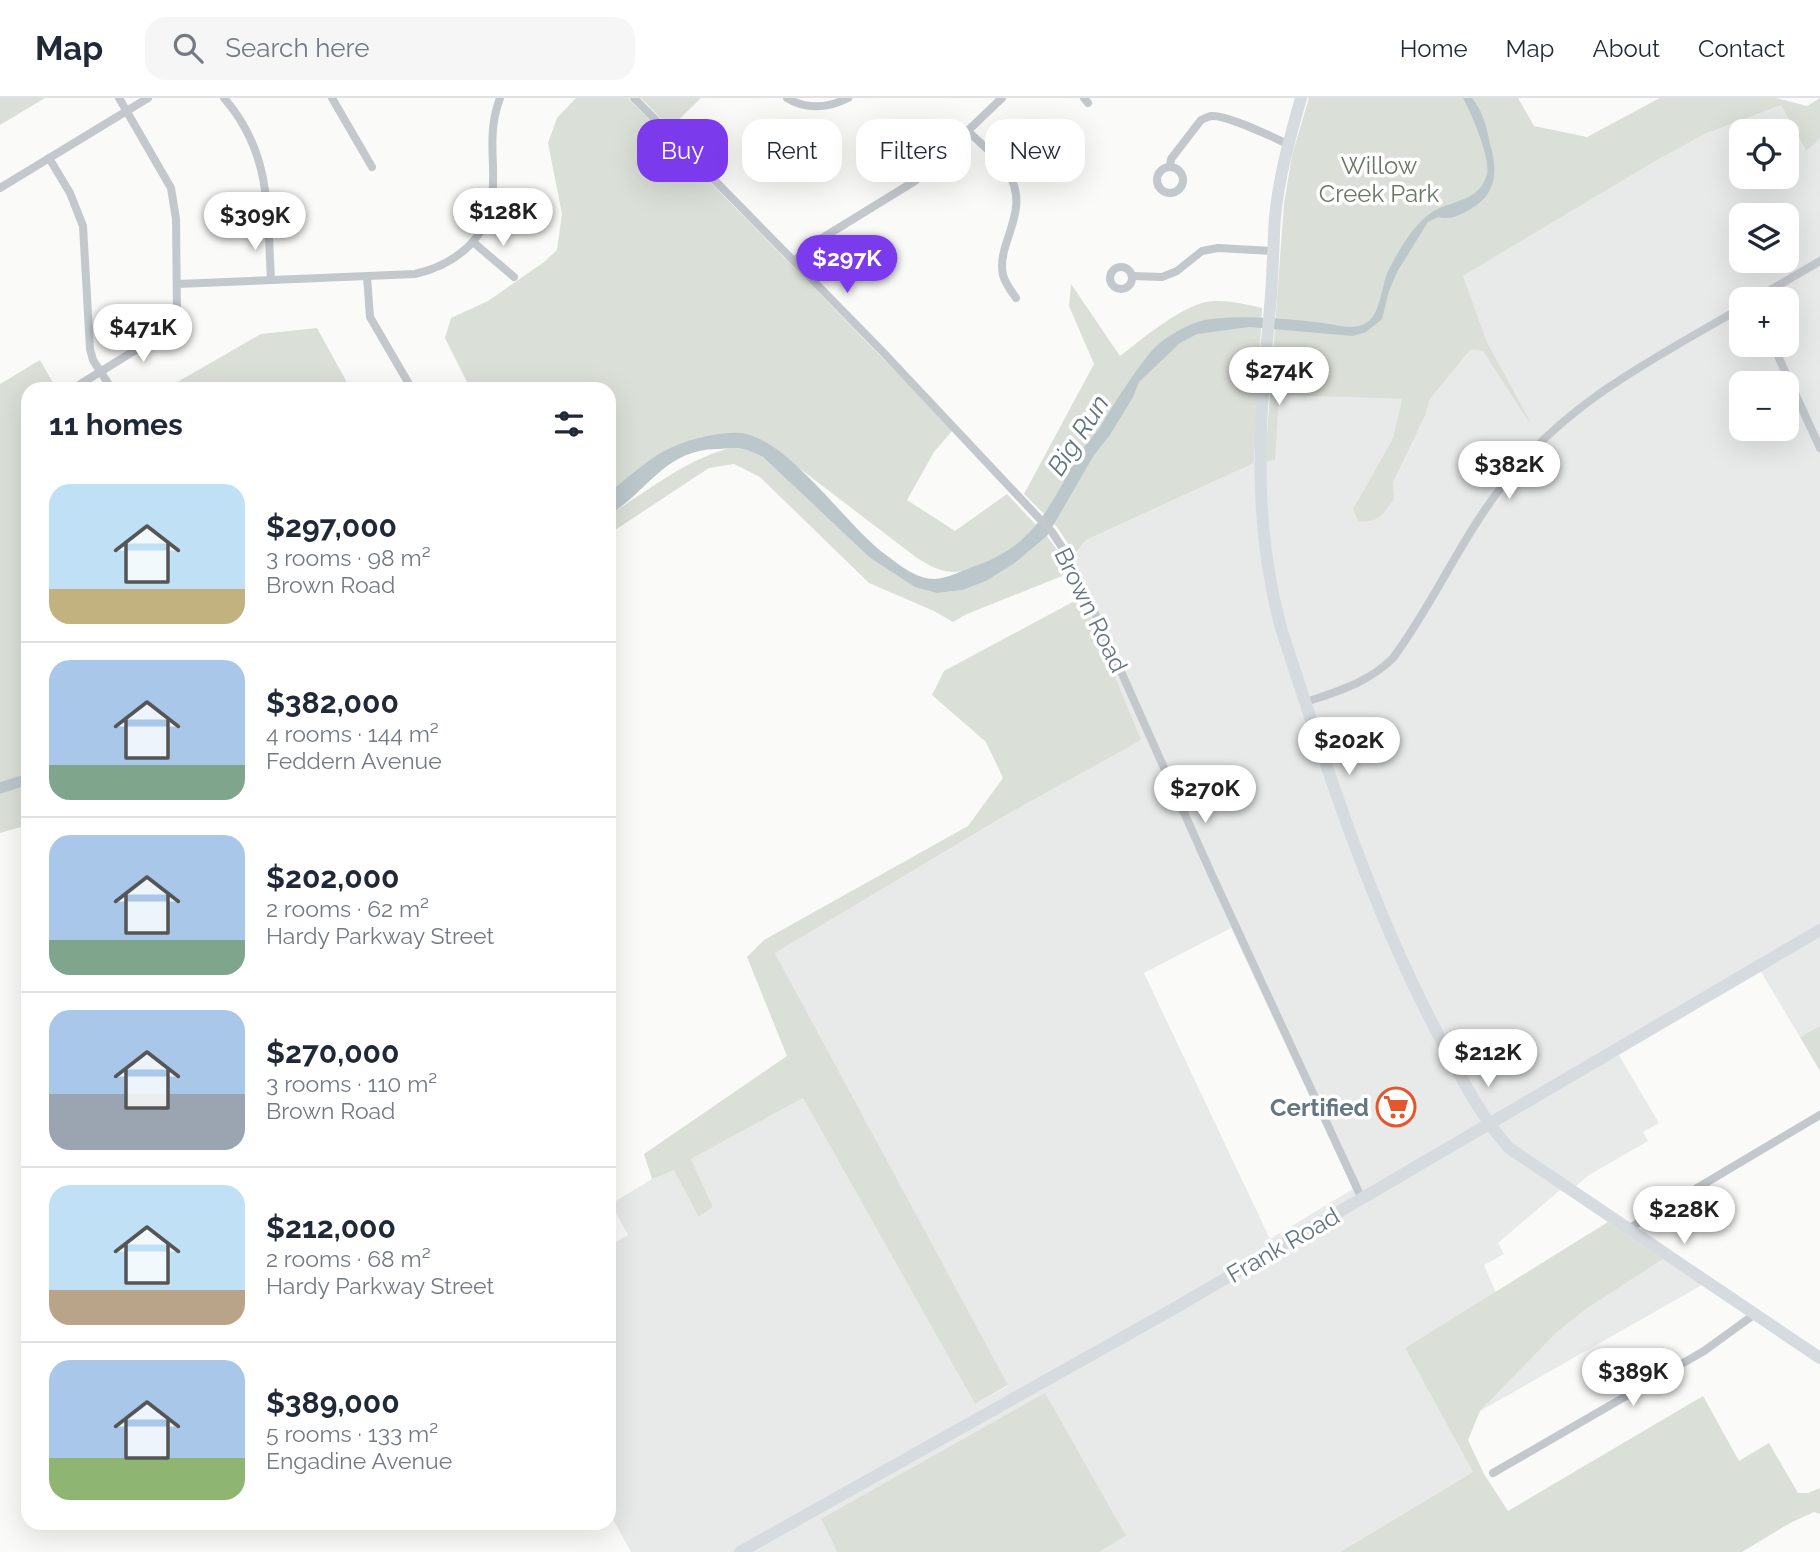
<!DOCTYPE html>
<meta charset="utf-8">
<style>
:root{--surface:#fff;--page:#f6f6f7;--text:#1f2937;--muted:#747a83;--line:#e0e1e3;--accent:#7c3aed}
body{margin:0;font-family:Raleway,sans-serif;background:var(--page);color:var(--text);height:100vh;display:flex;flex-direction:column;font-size:26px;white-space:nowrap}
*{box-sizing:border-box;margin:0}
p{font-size:23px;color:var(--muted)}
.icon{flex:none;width:38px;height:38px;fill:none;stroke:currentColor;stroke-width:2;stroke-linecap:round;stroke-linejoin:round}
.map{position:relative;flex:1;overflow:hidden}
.panel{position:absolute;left:21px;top:284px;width:595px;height:1148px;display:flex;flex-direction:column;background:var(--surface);border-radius:21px;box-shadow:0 7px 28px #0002}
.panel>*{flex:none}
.guide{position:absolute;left:637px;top:21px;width:665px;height:63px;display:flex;gap:14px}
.controls{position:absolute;left:1729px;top:21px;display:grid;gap:14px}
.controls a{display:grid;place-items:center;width:70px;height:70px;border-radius:14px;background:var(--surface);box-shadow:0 7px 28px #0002;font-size:35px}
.price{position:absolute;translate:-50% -60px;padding:0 16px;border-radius:24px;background:#fff;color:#222;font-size:23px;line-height:46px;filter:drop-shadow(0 2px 4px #0008)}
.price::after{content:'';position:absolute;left:50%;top:42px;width:21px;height:16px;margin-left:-10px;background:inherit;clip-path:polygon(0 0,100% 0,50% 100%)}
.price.on{background:var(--accent);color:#fff}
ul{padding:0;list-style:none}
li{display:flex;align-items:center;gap:21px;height:175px;padding:0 28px}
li+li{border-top:2px solid var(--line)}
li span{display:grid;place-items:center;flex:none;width:196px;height:140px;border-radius:21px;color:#555}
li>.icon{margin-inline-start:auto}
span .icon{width:84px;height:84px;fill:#fffc;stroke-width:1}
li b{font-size:30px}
h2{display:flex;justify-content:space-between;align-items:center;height:84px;padding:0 28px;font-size:30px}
.pill{padding:0 24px;border-radius:21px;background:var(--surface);box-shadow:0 7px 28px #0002;font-size:24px;line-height:63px}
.pill.on{background:var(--accent);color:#fff}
header{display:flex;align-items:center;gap:42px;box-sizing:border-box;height:98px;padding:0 35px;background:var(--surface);border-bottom:2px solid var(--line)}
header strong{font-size:33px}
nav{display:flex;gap:38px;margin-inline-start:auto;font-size:24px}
.search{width:490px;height:63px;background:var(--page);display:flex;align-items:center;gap:18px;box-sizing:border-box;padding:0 24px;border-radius:21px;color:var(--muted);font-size:26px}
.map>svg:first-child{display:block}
.built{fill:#e8e9e9;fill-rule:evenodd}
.green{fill:#dadfd7}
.water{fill:#bbc7cb}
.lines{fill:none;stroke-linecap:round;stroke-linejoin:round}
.street{stroke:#c3c8cc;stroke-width:8}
.secondary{stroke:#d6dbdf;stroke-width:12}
.primary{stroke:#d6dbdf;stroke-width:12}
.labels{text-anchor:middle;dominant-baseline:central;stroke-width:7;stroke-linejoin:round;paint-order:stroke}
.park-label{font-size:24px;fill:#687a64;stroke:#fff}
.street-label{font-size:24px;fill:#657683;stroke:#fff}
.poi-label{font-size:24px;font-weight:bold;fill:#657683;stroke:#fff;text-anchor:end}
.water-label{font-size:26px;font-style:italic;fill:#60757c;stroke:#fff}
</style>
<header>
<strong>Map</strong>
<div class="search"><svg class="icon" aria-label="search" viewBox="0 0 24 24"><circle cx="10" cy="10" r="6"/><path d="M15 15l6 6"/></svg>Search here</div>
<nav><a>Home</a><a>Map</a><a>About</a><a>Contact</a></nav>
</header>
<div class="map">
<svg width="1820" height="1454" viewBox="0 0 1820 1454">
<rect width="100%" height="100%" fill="#fafaf8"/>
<g class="built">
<path d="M1781 7 1805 52 1820 41V928L1800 939 1758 869 1617 954 1659 1025 1643 1034 1648 1043 1589 1077 1568 1095 1560 1092 1498 1145 1504 1156 1484 1167 1496 1195 1405 1250 1473 1374 1340 1454H1099L1126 1438 821 1421 837 1454H631L609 1414V1148L628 1137 611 1106 652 1081 674 1071 700 1119 713 1109 691 1061 803 1000 975 1306 1008 1288 775 855 1006 717 1140 642 1068 467 1086 442 1254 365 1274 362 1279 297 1402 301 1393 340 1353 411 1393 386 1425 318 1430 301 1470 252 1483 253 1529 323 1487 244 1463 178 1657 62 1705 36ZM1741 33H1787V79H1741ZM1741 117H1787V163H1741ZM1741 201H1787V247H1741ZM1741 285H1787V331H1741ZM1231 830 1353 1091 1270 1141 1144 875Z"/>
<path d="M1663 1161 1702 1187 1480 1313 1557 1234 1586 1211Z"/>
</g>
<g class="green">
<path d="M0 0H45L0 27Z"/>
<path d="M576 0H628L953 332 934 354 907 402 955 433 1007 396 1036 427C1017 450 972 482 941 472 933 470 924 464 917 460L765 344C757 341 748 336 740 336 685 332 650 363 609 394V290H470L445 240 451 220 488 203 544 164 557 152 562 116 548 45 557 20Z"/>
<path d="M641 0H701L670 30Z"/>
<path d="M1309 0H1518L1534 28 1587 39 1660 0H1776L1807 8 1820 0V41L1806 53 1781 7 1705 36 1657 62 1463 178 1487 244 1531 325 1527 321 1483 253 1470 252 1430 301 1425 318 1393 385 1394 401C1383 416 1378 426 1358 423L1353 411 1393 340 1402 301 1279 297 1275 362 1265 364 1284 106 1292 57Z"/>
<path d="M1071 186 1120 258C1142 241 1175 213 1202 205 1221 200 1243 206 1262 210L1254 365 1086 442 1075 456 1057 429 1024 396 1094 266 1069 208Z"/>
<path d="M317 230 350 290H167L261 236Z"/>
<path d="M40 262 56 290H28V675L0 684V286Z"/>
<path d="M742 348 763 359 869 459 937 495 963 492 986 483 1015 465 1047 438 1068 467 1062 478 967 516 953 524 934 513 869 485 760 379 734 366 709 370 609 436V417C648 393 695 354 742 348Z"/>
<path d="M1082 499 1141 642 1006 717 775 855 1008 1287 975 1306 803 1000 691 1061 713 1109 699 1119 674 1072 652 1081 644 1056 787 958 747 859 764 842 968 728 1003 680 986 644 932 597 944 573Z"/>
<path d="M28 687V727L0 735V696Z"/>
<path d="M1820 928V973L1800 939Z"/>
<path d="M1608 1124 1663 1161 1586 1211 1557 1234 1480 1313 1468 1342 1484 1376 1508 1413 1703 1298 1739 1363 1769 1345 1798 1395H1808L1820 1390V1416L1814 1414 1790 1425 1742 1454H1340L1473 1374 1405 1250Z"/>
<path d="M1045 1295 1126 1438 1099 1454H837L821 1421Z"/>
</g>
<g class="water">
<path d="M1463 0H1472C1484 15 1486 28 1490 46 1498 73 1497 97 1469 112 1458 118 1450 122 1438 119L1428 124 1397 174 1389 193 1382 221 1366 234 1353 238 1249 229 1197 236 1180 245 1139 284 1133 299 1110 337 1094 357 1047 438 1015 465 986 483 963 492 937 495 915 489 869 459 763 359C739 347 741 350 716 351 665 352 648 393 609 417V394C627 381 644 364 664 353 685 342 717 333 741 335 789 341 846 428 886 457 901 468 916 481 935 481 947 480 959 474 970 470 1033 449 1047 413 1078 358 1084 348 1093 339 1100 329 1110 313 1119 297 1130 282 1140 268 1148 255 1161 244 1173 235 1190 225 1205 222 1237 216 1290 221 1322 225 1335 226 1346 231 1359 228 1382 223 1380 189 1389 171 1395 160 1401 149 1408 139 1415 129 1424 119 1434 113 1454 102 1480 103 1487 76 1491 61 1471 14 1463 0Z"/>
<path d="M28 675V687L0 696V684Z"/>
</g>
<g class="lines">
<g class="street">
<path d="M224 0C272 55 267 113 271 182"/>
<path d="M332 0 372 69"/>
<path d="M634 0 881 252 1052 434 1069 460 1085 493 1211 775 1362 1101"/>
<path d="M787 0C806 12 829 10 848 0"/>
<path d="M1084 0 1088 5"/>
<path d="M968 33C981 46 999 60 1009 76 1031 115 996 144 1003 177 1005 185 1011 193 1016 200"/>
<path d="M49 60 70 95 83 128 90 251 93 262 111 290"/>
<circle cx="1170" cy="82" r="13"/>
<path d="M1170 69 1171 61 1201 22C1205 20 1207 19 1211 18 1226 16 1272 39 1288 46"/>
<path d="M0 90 148 0"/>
<path d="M473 144 514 179"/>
<path d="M794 163 819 142 915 83 1002 0"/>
<circle cx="1121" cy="180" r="11"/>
<path d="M1132 178 1162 179 1177 173 1202 153 1218 150 1273 153"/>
<path d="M367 179 370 219 409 286"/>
<path d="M178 186 415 176C450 168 483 146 491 107 498 70 485 40 500 0"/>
<path d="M1755 201 1820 163"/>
<path d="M1773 247 1820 350"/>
<path d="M74 290 168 232 177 215 176 121 171 90 119 0"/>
<path d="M1306 604C1338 593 1368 585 1393 560 1436 502 1464 433 1511 377 1572 301 1659 258 1741 210"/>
<path d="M1628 1131 1820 1017"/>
<path d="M1493 1375 1704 1253 1755 1216"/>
</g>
<path class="secondary" d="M1301 0C1290 39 1279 78 1275 119 1273 149 1273 179 1270 209 1260 322 1251 418 1281 530 1326 669 1372 813 1441 942 1462 980 1480 1018 1509 1050L1820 1260"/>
<path class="primary" d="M740 1454 1175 1210 1820 832"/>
</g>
<defs>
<symbol id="supermarket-ring" viewBox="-11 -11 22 22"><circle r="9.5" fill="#fff" stroke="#e4572e" stroke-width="1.5"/><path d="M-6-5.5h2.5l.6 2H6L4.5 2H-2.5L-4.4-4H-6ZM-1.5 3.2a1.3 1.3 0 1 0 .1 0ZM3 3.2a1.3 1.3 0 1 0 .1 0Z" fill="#e4572e"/></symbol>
</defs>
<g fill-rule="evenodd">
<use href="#supermarket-ring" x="1374" y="987" width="44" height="44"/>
</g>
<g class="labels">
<g class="park-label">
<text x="1379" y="67">Willow<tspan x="1379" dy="28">Creek Park</tspan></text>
</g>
<g class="street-label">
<text transform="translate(1091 512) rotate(64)">Brown Road</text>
<text transform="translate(1283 1147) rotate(-30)">Frank Road</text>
</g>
<g class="poi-label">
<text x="1369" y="1009">Certified</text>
</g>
<g class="water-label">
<text transform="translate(1078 337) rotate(-57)">Big Run</text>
</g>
</g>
</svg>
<div class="controls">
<a><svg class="icon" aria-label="locate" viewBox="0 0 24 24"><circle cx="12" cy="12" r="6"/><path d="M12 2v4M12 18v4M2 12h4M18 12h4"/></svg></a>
<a><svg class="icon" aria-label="layers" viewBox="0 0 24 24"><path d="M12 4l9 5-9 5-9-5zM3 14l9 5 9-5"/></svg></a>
<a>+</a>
<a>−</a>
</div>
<b class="price" style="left:503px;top:150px">$128K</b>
<b class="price" style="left:255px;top:154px">$309K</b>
<b class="price on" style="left:847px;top:197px">$297K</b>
<b class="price" style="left:143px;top:266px">$471K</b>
<b class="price" style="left:1279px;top:309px">$274K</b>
<b class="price" style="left:1509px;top:403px">$382K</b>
<b class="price" style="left:1349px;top:679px">$202K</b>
<b class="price" style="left:1205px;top:727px">$270K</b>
<b class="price" style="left:1488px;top:991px">$212K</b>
<b class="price" style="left:1684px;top:1148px">$228K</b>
<b class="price" style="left:1633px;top:1310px">$389K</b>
<div class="guide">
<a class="pill on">Buy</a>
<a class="pill">Rent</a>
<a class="pill">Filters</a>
<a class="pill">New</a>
</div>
<section class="panel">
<h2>11 homes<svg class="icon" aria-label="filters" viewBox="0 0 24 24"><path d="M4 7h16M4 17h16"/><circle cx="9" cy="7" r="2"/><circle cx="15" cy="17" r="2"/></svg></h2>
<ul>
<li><span style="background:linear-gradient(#bfe0f5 75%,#c2b280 0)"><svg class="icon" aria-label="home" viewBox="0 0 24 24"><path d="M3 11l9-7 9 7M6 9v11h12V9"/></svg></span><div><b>$297,000</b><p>3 rooms · 98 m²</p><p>Brown Road</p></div></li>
<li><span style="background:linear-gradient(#a9c7e8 75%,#7fa58c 0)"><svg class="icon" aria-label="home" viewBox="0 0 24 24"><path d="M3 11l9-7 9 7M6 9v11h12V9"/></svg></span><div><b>$382,000</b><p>4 rooms · 144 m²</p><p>Feddern Avenue</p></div></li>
<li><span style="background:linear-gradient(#a9c7e8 75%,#7fa58c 0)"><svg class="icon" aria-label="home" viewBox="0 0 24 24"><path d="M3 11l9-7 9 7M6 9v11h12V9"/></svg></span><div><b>$202,000</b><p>2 rooms · 62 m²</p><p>Hardy Parkway Street</p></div></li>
<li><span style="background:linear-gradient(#a9c7e8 60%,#9aa5b1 0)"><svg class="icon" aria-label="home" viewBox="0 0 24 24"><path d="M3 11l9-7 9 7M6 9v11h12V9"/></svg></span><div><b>$270,000</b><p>3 rooms · 110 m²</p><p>Brown Road</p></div></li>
<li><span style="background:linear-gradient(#bfe0f5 75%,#b9a48a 0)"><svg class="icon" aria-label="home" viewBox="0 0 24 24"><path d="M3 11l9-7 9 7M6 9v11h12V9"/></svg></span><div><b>$212,000</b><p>2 rooms · 68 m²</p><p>Hardy Parkway Street</p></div></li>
<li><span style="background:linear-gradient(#a9c7e8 70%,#8fb573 0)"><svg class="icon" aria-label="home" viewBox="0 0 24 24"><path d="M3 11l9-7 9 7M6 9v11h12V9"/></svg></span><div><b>$389,000</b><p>5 rooms · 133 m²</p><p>Engadine Avenue</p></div></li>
</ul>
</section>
</div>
